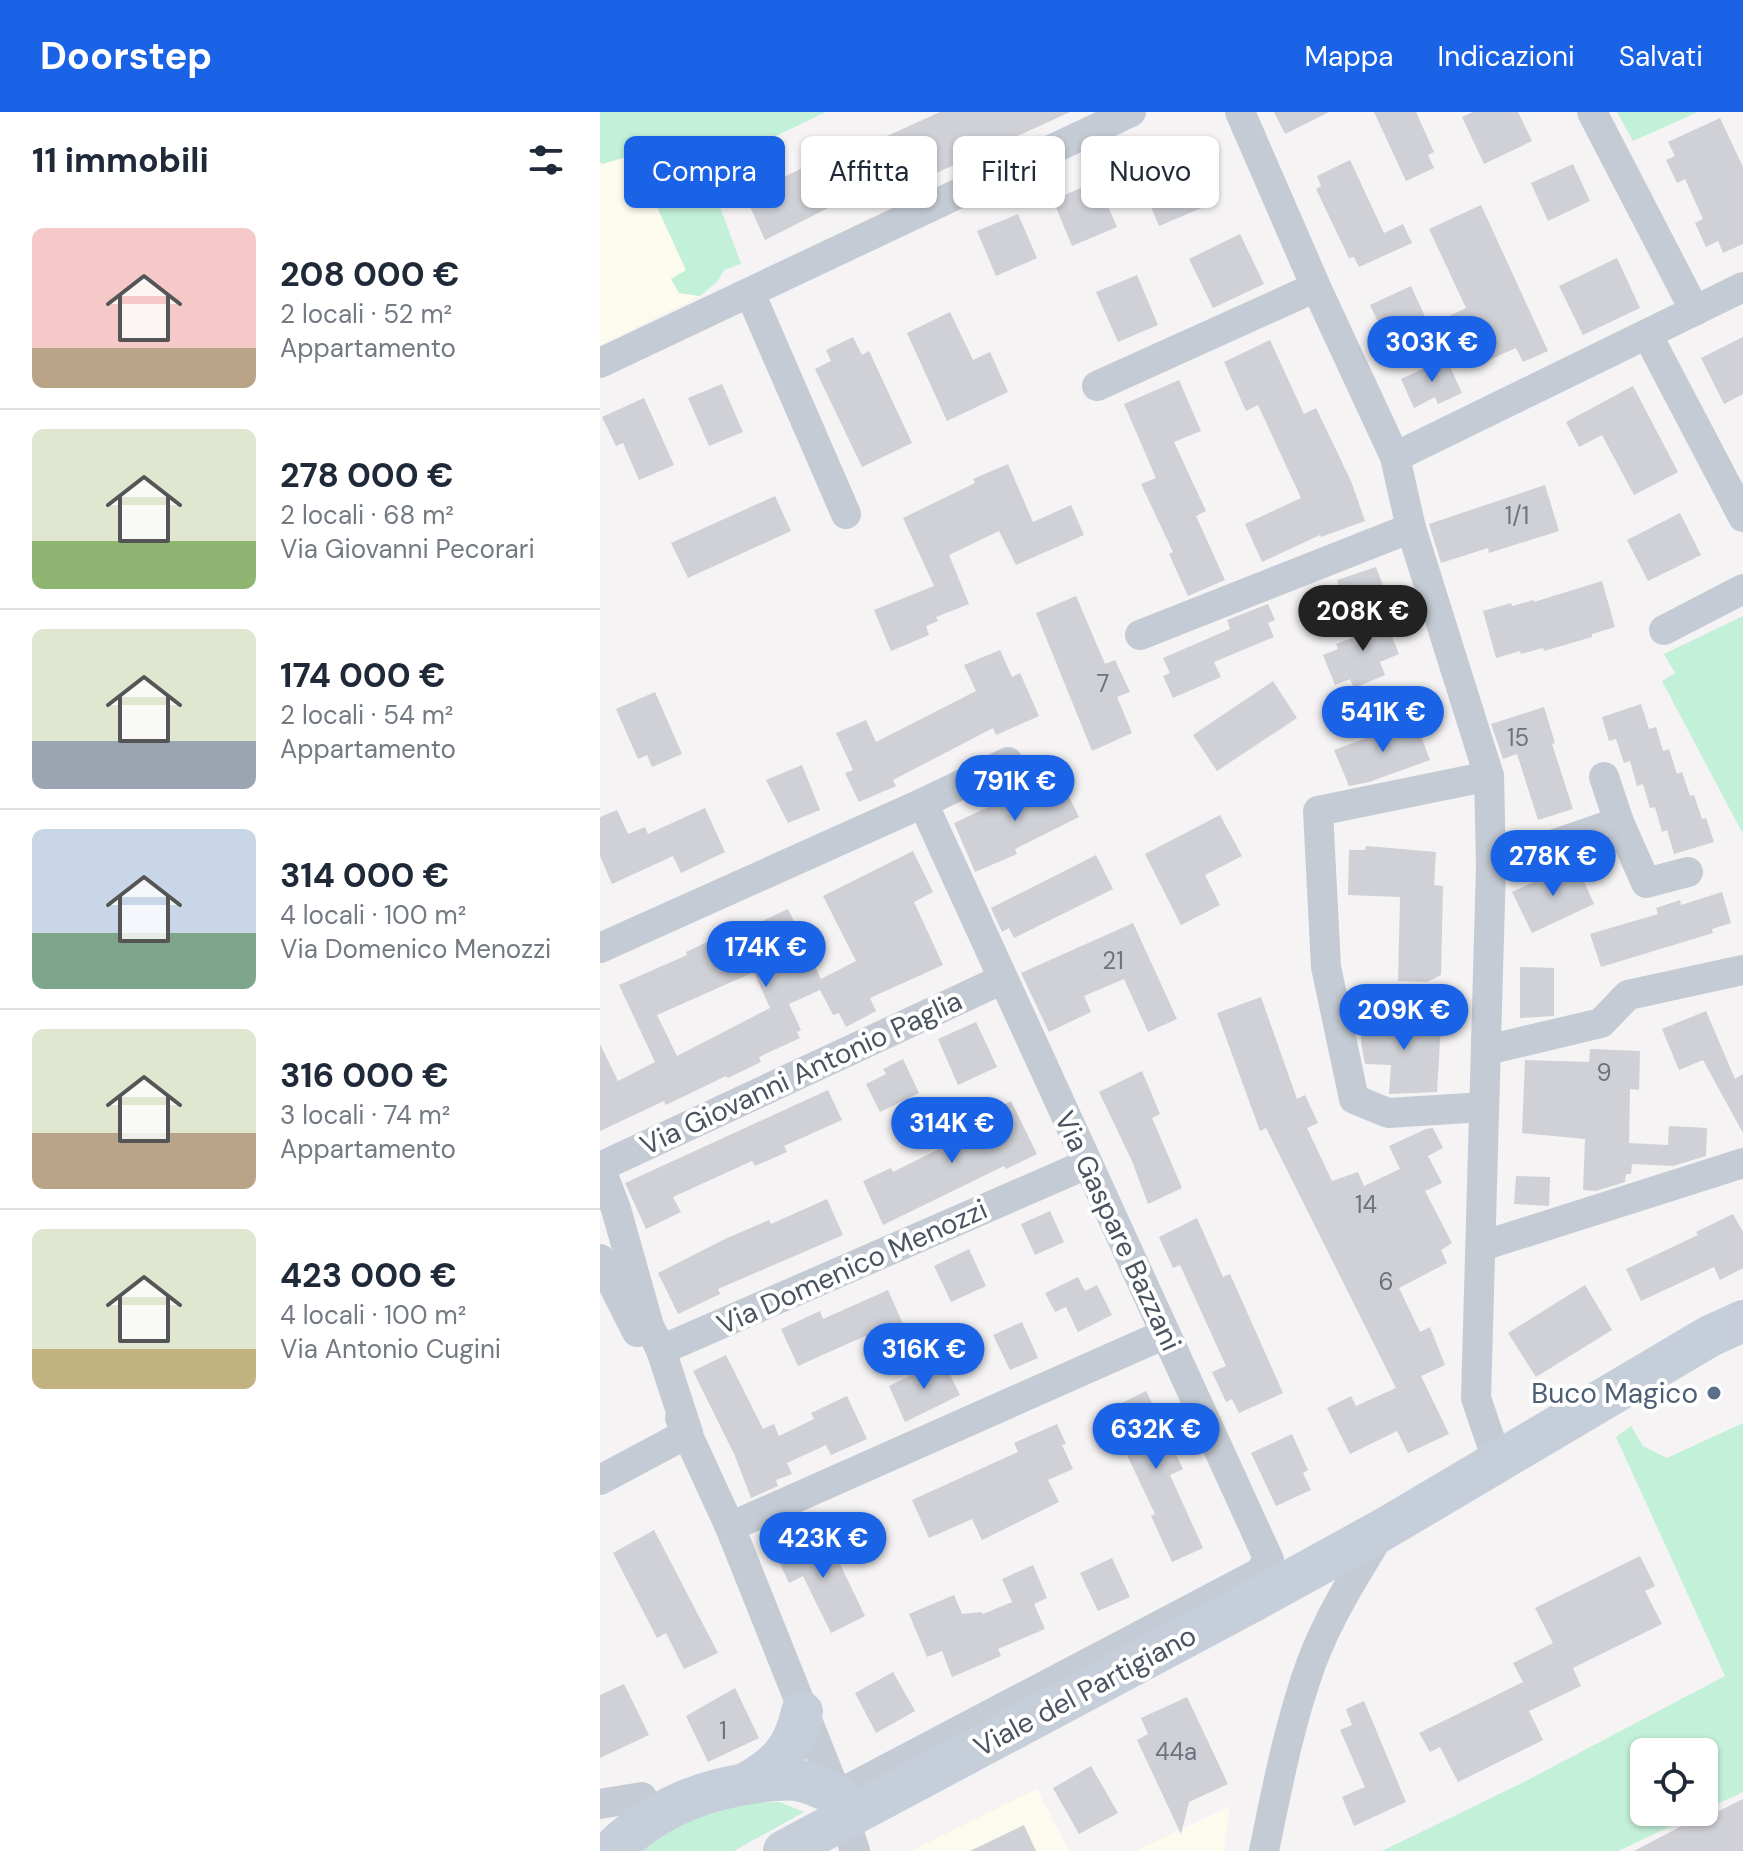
<!DOCTYPE html>
<html lang="it">
<meta charset="utf-8">
<style>
:root{--surface:#fff;--page:#f6f6f7;--text:#1f2937;--muted:#747a83;--line:#e0e1e3;--accent:#1b63e6}
body{margin:0;font-family:"DM Sans",sans-serif;background:var(--page);color:var(--text);height:100vh;display:flex;flex-direction:column;font-size:30px;white-space:nowrap}
*{box-sizing:border-box;margin:0}
p{font-size:26px;color:var(--muted)}
.icon{flex:none;width:44px;height:44px;fill:none;stroke:currentColor;stroke-width:2;stroke-linecap:round;stroke-linejoin:round}
.map{position:relative;flex:1;overflow:hidden}
.side{display:flex;flex-direction:column;background:var(--surface);width:600px}
.side>*{flex:none}
.banner{position:absolute;left:24px;top:24px;width:760px;height:72px;display:flex;gap:16px}
.buttons{position:absolute;left:1030px;top:1626px;display:grid;gap:16px}
.buttons a{display:grid;place-items:center;width:88px;height:88px;border-radius:12px;background:var(--surface);box-shadow:0 2px 6px #0004;font-size:40px}
.price{position:absolute;translate:-50% -68px;padding:0 18px;border-radius:28px;background:var(--accent);color:#fff;font-size:26px;line-height:52px;filter:drop-shadow(0 2px 4px #0008)}
.price::after{content:'';position:absolute;left:50%;top:48px;width:24px;height:18px;margin-left:-12px;background:inherit;clip-path:polygon(0 0,100% 0,50% 100%)}
.price.active{background:#222;color:#fff}
ul{padding:0;list-style:none}
li{display:flex;align-items:center;gap:24px;height:200px;padding:0 32px}
li+li{border-top:2px solid var(--line)}
li span{display:grid;place-items:center;flex:none;width:224px;height:160px;border-radius:12px;color:#555}
li>.icon{margin-inline-start:auto}
span .icon{width:96px;height:96px;fill:#fffc;stroke-width:1}
li b{font-size:34px}
h2{display:flex;justify-content:space-between;align-items:center;height:96px;padding:0 32px;font-size:34px}
.chip{padding:0 28px;border-radius:12px;background:var(--surface);box-shadow:0 2px 6px #0004;font-size:28px;line-height:72px}
.chip.active{background:var(--accent);color:#fff}
header{display:flex;align-items:center;gap:48px;box-sizing:border-box;height:112px;padding:0 40px;background:var(--accent);color:#fff}
header strong{font-size:38px}
nav{display:flex;gap:44px;margin-inline-start:auto;font-size:28px}
main{display:flex;flex:1;min-height:0}
.map>svg:first-child{display:block}
.commercial{fill:#fdfaee}
.green{fill:#c3f0d8}
.building{fill:#cfd1d7;fill-rule:evenodd}
.lines{fill:none;stroke-linecap:round;stroke-linejoin:round}
.street{stroke:#c4cbd4;stroke-width:30}
.secondary{stroke:#c6ceda;stroke-width:42}
.secondary-bridge{stroke:#c6ceda;stroke-width:42}
.service-dot{fill:#5c6f8a;stroke:#fff;stroke-width:3}
.labels{text-anchor:middle;dominant-baseline:central;stroke-width:8;stroke-linejoin:round;paint-order:stroke}
.number-label{font-size:24px;fill:#6b737e}
.street-label{font-size:28px;fill:#4a5460;stroke:#fff}
.service-label{font-size:28px;fill:#4e5e75;stroke:#fff;text-anchor:end}
</style>
<header>
<strong>Doorstep</strong>
<nav><a>Mappa</a><a>Indicazioni</a><a>Salvati</a></nav>
</header>
<main>
<section class="side">
<h2>11 immobili<svg class="icon" aria-label="filters" viewBox="0 0 24 24"><path d="M4 7h16M4 17h16"/><circle cx="9" cy="7" r="2"/><circle cx="15" cy="17" r="2"/></svg></h2>
<ul>
<li><span style="background:linear-gradient(#f6c9c9 75%,#b9a48a 0)"><svg class="icon" aria-label="home" viewBox="0 0 24 24"><path d="M3 11l9-7 9 7M6 9v11h12V9"/></svg></span><div><b>208 000 €</b><p>2 locali · 52 m²</p><p>Appartamento</p></div></li>
<li><span style="background:linear-gradient(#dfe7d0 70%,#8fb573 0)"><svg class="icon" aria-label="home" viewBox="0 0 24 24"><path d="M3 11l9-7 9 7M6 9v11h12V9"/></svg></span><div><b>278 000 €</b><p>2 locali · 68 m²</p><p>Via Giovanni Pecorari</p></div></li>
<li><span style="background:linear-gradient(#dfe7d0 70%,#9aa5b1 0)"><svg class="icon" aria-label="home" viewBox="0 0 24 24"><path d="M3 11l9-7 9 7M6 9v11h12V9"/></svg></span><div><b>174 000 €</b><p>2 locali · 54 m²</p><p>Appartamento</p></div></li>
<li><span style="background:linear-gradient(#c9d6e8 65%,#7fa58c 0)"><svg class="icon" aria-label="home" viewBox="0 0 24 24"><path d="M3 11l9-7 9 7M6 9v11h12V9"/></svg></span><div><b>314 000 €</b><p>4 locali · 100 m²</p><p>Via Domenico Menozzi</p></div></li>
<li><span style="background:linear-gradient(#dfe7d0 65%,#b9a48a 0)"><svg class="icon" aria-label="home" viewBox="0 0 24 24"><path d="M3 11l9-7 9 7M6 9v11h12V9"/></svg></span><div><b>316 000 €</b><p>3 locali · 74 m²</p><p>Appartamento</p></div></li>
<li><span style="background:linear-gradient(#dfe7d0 75%,#c2b280 0)"><svg class="icon" aria-label="home" viewBox="0 0 24 24"><path d="M3 11l9-7 9 7M6 9v11h12V9"/></svg></span><div><b>423 000 €</b><p>4 locali · 100 m²</p><p>Via Antonio Cugini</p></div></li>
</ul>
</section>
<div class="map">
<svg width="1143" height="1739" viewBox="0 0 1143 1739">
<rect width="100%" height="100%" fill="#f5f3f3"/>
<g class="commercial">
<path d="M33 43 87 159 71 167 80 181 100 184 0 233V50L2 52Z"/>
<path d="M437 1677 469 1739H311Z"/>
<path d="M630 1694 624 1739H536Z"/>
</g>
<g class="green">
<path d="M0 0H226L106 57 141 152 124 158 117 170 100 184 79 181 71 167 86 158 33 43 2 52 0 50Z"/>
<path d="M1017 0H1098L1033 29Z"/>
<path d="M1143 504V722L1062 569 1075 561 1064 542Z"/>
<path d="M1143 1311V1680L1104 1698V1640H1044V1700H1101L1018 1739H782L922 1671 1125 1564 1016 1325 1031 1314 1043 1334 1067 1346Z"/>
<path d="M179 1690 204 1700 134 1739H27L43 1726 131 1692Z"/>
</g>
<g class="building">
<path d="M340 0H470L288 83 265 34Z"/>
<path d="M674 0H729L685 22Z"/>
<path d="M774 0H816L834 40 828 43 834 56 806 69Z"/>
<path d="M873 0H918L932 29 884 52 862 5Z"/>
<path d="M1120 6 1143 55V132L1123 141 1118 129 1106 135 1095 111 1103 107 1085 67 1077 71 1066 48 1075 44 1068 30Z"/>
<path d="M589 42 611 92 559 114 538 64Z"/>
<path d="M219 48 240 90 165 128 145 84Z"/>
<path d="M750 48 784 121 803 112 812 131 759 155 754 145 749 146 716 77 721 74 717 64Z"/>
<path d="M973 52 990 89 948 109 931 71Z"/>
<path d="M497 69 517 115 472 134 453 88Z"/>
<path d="M881 93 948 239 923 250 916 236 889 248 878 222 839 241 827 215 866 196 829 117Z"/>
<path d="M418 102 437 146 396 164 377 119Z"/>
<path d="M640 122 664 172 613 196 589 147Z"/>
<path d="M1017 146 1040 196 983 223 959 174Z"/>
<path d="M537 163 558 213 518 230 496 180Z"/>
<path d="M811 174 827 209 786 227 770 193Z"/>
<path d="M350 200 373 248 390 240 408 280 347 309 307 221Z"/>
<path d="M253 225 262 243 269 239 312 331 262 355 215 257 231 249 226 238Z"/>
<path d="M1143 225V282L1124 292 1101 246Z"/>
<path d="M670 228 704 302 716 296 751 369 765 409 721 425 720 423 662 450 645 412 701 386 658 293 646 299 624 250Z"/>
<path d="M846 246 862 281 838 292 835 285 814 296 801 267Z"/>
<path d="M579 268 601 319 574 330 606 399 596 404 625 468 588 484 569 442 573 440 541 372 556 366 524 292Z"/>
<path d="M122 272 143 320 109 334 88 286Z"/>
<path d="M1033 274 1078 360 1034 383 1002 323 979 335 966 310Z"/>
<path d="M44 286 74 353 39 368 23 331 16 334 2 305Z"/>
<path d="M408 352 433 410 471 393 484 423 416 453 399 419 349 443 369 492 336 505 338 509 326 514 329 523 291 539 274 498 334 474 303 406 375 371 373 367Z"/>
<path d="M945 373 959 419 889 441 888 436 841 451 829 412Z"/>
<path d="M175 384 191 419 88 466 71 431Z"/>
<path d="M1080 401 1101 443 1048 469 1027 428Z"/>
<path d="M776 455 785 479 746 495 737 468Z"/>
<path d="M1002 469 1015 515 992 522V525L944 539 943 536 921 542 920 539 896 546 883 499 911 491 912 494 934 488V490Z"/>
<path d="M476 484 505 552 515 548 530 580 517 585 532 621 492 639 436 501Z"/>
<path d="M668 492 675 508 668 511 674 525 614 550 621 565 573 586 563 564 570 561 563 546 630 517 627 508Z"/>
<path d="M781 498 799 542 780 550 785 563 754 576 750 567 735 573 723 543 738 537 736 532 757 524 754 516Z"/>
<path d="M400 538 412 565 420 561 439 604 396 623 393 616 293 668 296 674 259 690 245 661 253 658 236 621 266 608 276 630 376 579 364 553Z"/>
<path d="M673 569 697 606 617 659 593 623Z"/>
<path d="M55 580 82 642 52 655 47 643 38 647 16 597Z"/>
<path d="M1041 592 1049 617 1056 615 1063 639 1069 637 1077 662 1082 660 1090 684 1094 683 1102 707 1106 706 1114 730 1074 742 1067 718 1062 720 1055 695 1050 696 1043 672 1037 674 1030 649 1024 651 1016 627 1009 629 1002 605Z"/>
<path d="M944 595 955 631 952 632 973 697 938 708 917 642 903 647 891 612Z"/>
<path d="M815 608 830 648 769 670 749 674 734 638Z"/>
<path d="M202 653 220 698 188 711 166 668Z"/>
<path d="M458 663 479 705 415 737 417 742 375 760 354 711Z"/>
<path d="M105 696 125 740 81 761 73 744 12 772 0 744V705L17 698 28 722 45 715 48 722Z"/>
<path d="M620 703 642 744 605 763 620 793 581 813 545 742Z"/>
<path d="M766 734 836 740 834 773 843 774 841 863 827 870 798 869 800 785 748 783 749 738H765Z"/>
<path d="M313 739 333 780 314 790 343 853 270 886 276 899 246 915 239 901 233 903 220 878 189 892 201 918 197 920 200 926 159 945 161 950 128 966 126 964 66 993 64 989 0 1019V932L18 969 55 950 19 873 87 843 86 840 122 823 124 827 188 797 221 867 256 849 223 784ZM154 860 170 896 77 944 57 903Z"/>
<path d="M496 743 513 777 414 826 409 816 402 820 391 796Z"/>
<path d="M976 751 994 792 932 821 912 780Z"/>
<path d="M1122 780 1131 811 1112 817 1113 821 1001 855 990 822 1058 802 1056 796 1080 788 1081 793Z"/>
<path d="M533 811 577 907 548 920 524 867 484 884 491 900 449 920 421 861Z"/>
<path d="M920 855 954 856V904L920 906Z"/>
<path d="M661 885 697 987 705 983 718 1011 707 1016 732 1069 758 1060 764 1074 800 1057 789 1034 826 1017 833 1016 843 1036 828 1044 842 1071 825 1079 852 1131 841 1138 847 1151 799 1176 820 1220 830 1215 845 1253 821 1264 849 1322 808 1341 797 1319 750 1342 727 1296 751 1284 756 1294 796 1276 666 1016 660 1019 617 901Z"/>
<path d="M1106 899 1135 967 1143 962V1021L1103 948 1079 958 1062 917Z"/>
<path d="M762 905 841 911 837 980 789 982 791 953 765 952 761 931Z"/>
<path d="M376 910 397 955 358 973 338 927Z"/>
<path d="M990 937 1040 939 1039 978 1030 977 1029 1031 1068 1033 1069 1014 1107 1016 1106 1044 1073 1054 1032 1052 1031 1062H1026L1025 1070 996 1079 983 1078 985 1027 922 1021 925 948 989 950Z"/>
<path d="M303 947 319 981 280 1000 266 972 286 962 283 957Z"/>
<path d="M542 959 560 1002 552 1006 582 1076 548 1092 532 1049 499 980Z"/>
<path d="M228 978 242 1008 184 1034 187 1040 155 1054 152 1049 73 1085 81 1100 46 1117 25 1071Z"/>
<path d="M411 989 437 1042 406 1057 404 1054 283 1113 263 1069 291 1056 293 1060 385 1014 380 1004Z"/>
<path d="M916 1064 950 1065 949 1094 914 1092Z"/>
<path d="M227 1087 243 1123 118 1177 120 1182 78 1202 58 1161 127 1126 169 1108 171 1112Z"/>
<path d="M450 1099 464 1130 435 1143 421 1112Z"/>
<path d="M1133 1102 1143 1120V1156L1120 1168 1114 1155 1041 1189 1026 1157 1098 1123 1096 1120Z"/>
<path d="M597 1106 623 1165 630 1162 683 1281 639 1301 632 1287 626 1290 612 1260 626 1254 580 1153 573 1156 559 1125Z"/>
<path d="M369 1137 386 1174 351 1190 334 1154Z"/>
<path d="M478 1165 485 1179 497 1173 512 1203 478 1220 466 1195 455 1200 445 1181Z"/>
<path d="M985 1173 1012 1218 936 1265 908 1221Z"/>
<path d="M288 1178 305 1217 269 1233 265 1224 198 1254 181 1217 220 1199 223 1207Z"/>
<path d="M422 1210 438 1246 410 1258 393 1223Z"/>
<path d="M126 1243 163 1317 174 1312 179 1324 214 1307 211 1301 247 1284 267 1327 231 1343 226 1333 187 1351 192 1362 176 1368 178 1374 151 1386 135 1344 93 1259Z"/>
<path d="M343 1248 360 1283 305 1310 289 1274Z"/>
<path d="M546 1279 554 1295 558 1293 568 1313 563 1316 583 1357 570 1363 603 1436 572 1450 551 1404 555 1402 506 1299Z"/>
<path d="M457 1312 466 1332 462 1333 473 1357 448 1368 459 1390 382 1428 372 1407 329 1426 312 1388 418 1340 414 1331Z"/>
<path d="M692 1322 708 1358 703 1361 711 1378 676 1394 651 1341Z"/>
<path d="M54 1418 118 1541 84 1557 66 1521 57 1526 13 1441Z"/>
<path d="M224 1419 265 1504 231 1521 203 1464 189 1471 176 1443Z"/>
<path d="M1040 1444 1055 1474 1045 1479 1062 1512 973 1556 981 1574 929 1599 943 1628 858 1670 840 1635 830 1640 819 1621 923 1570 913 1551 953 1531 935 1496Z"/>
<path d="M512 1446 530 1485 498 1499 480 1461Z"/>
<path d="M433 1453 447 1486 434 1492 445 1517 398 1537 401 1544 352 1565 342 1539 327 1545 309 1502 354 1483 362 1502 381 1500 383 1502 412 1490 402 1467Z"/>
<path d="M293 1560 315 1599 276 1621 255 1581Z"/>
<path d="M24 1572 49 1623 0 1646V1583Z"/>
<path d="M135 1576 159 1626 108 1650 86 1604Z"/>
<path d="M587 1585 628 1672 589 1690 581 1722 537 1628 548 1622 541 1606Z"/>
<path d="M764 1589 806 1690 754 1714 742 1685 765 1675 740 1618 752 1613 746 1597Z"/>
<path d="M491 1654 518 1701 479 1722 453 1676Z"/>
<path d="M1143 1687V1739H1034L1095 1707 1097 1710Z"/>
<path d="M424 1713 436 1739H370Z"/>
</g>
<g class="lines">
<g class="street">
<path d="M640 0 716 175 795 345 811 416 889 664 891 754 876 1286 897 1348"/>
<path d="M992 0 1095 199"/>
<path d="M150 181 246 402"/>
<path d="M1048 224 1143 405"/>
<path d="M0 251 531 0"/>
<path d="M497 274 716 175"/>
<path d="M795 345 1143 175"/>
<path d="M1064 518 1143 477"/>
<path d="M540 523 811 416"/>
<path d="M1004 665 1019 710"/>
<path d="M891 754 1019 710 1046 771 1088 760"/>
<path d="M0 836 323 691 408 650"/>
<path d="M887 938 1001 911 1028 883 1143 858"/>
<path d="M884 995 788 1001 754 987 726 855 718 699 889 664"/>
<path d="M882 1134 1143 1051"/>
<path d="M0 1147 37 1220"/>
<path d="M61 1238 487 1052"/>
<path d="M80 1306 130 1415 237 1683 255 1739"/>
<path d="M88 1321 61 1238 49 1214 16 1097 0 1055 403 867"/>
<path d="M0 1368 88 1321"/>
<path d="M130 1415 565 1222"/>
<path d="M237 1683 659 1461 669 1448 323 691"/>
<path d="M0 1692 42 1685"/>
<path d="M664 1739C677 1676 689 1613 711 1552 728 1506 755 1463 781 1421"/>
</g>
<g class="secondary">
<path d="M653 1489 784 1417 1110 1224 1143 1209"/>
<path d="M145 1672C178 1654 194 1637 202 1600"/>
<path d="M11 1739C51 1699 98 1678 153 1671 167 1669 182 1666 196 1668 210 1670 224 1677 237 1683"/>
</g>
<path class="secondary-bridge" d="M184 1739 653 1489"/>
</g>
<circle class="service-dot" cx="1114" cy="1281" r="8"/>
<g class="labels">
<g class="number-label">
<text x="917" y="403">1/1</text>
<text x="503" y="571">7</text>
<text x="918" y="625">15</text>
<text x="513" y="848">21</text>
<text x="1004" y="960">9</text>
<text x="766" y="1092">14</text>
<text x="786" y="1169">6</text>
<text x="123" y="1618">1</text>
<text x="576" y="1639">44a</text>
</g>
<g class="street-label">
<text transform="translate(201 961) rotate(-25)">Via Giovanni Antonio Paglia</text>
<text transform="translate(518 1119) rotate(65)">Via Gaspare Bazzani</text>
<text transform="translate(252 1155) rotate(-24)">Via Domenico Menozzi</text>
<text transform="translate(485 1579) rotate(-28)">Viale del Partigiano</text>
</g>
<g class="service-label">
<text x="1098" y="1281">Buco Magico</text>
</g>
</g>
</svg>
<div class="buttons">
<a><svg class="icon" aria-label="locate" viewBox="0 0 24 24"><circle cx="12" cy="12" r="6"/><path d="M12 2v4M12 18v4M2 12h4M18 12h4"/></svg></a>
</div>
<b class="price" style="left:832px;top:272px">303K €</b>
<b class="price active" style="left:763px;top:541px">208K €</b>
<b class="price" style="left:783px;top:642px">541K €</b>
<b class="price" style="left:415px;top:711px">791K €</b>
<b class="price" style="left:953px;top:786px">278K €</b>
<b class="price" style="left:166px;top:877px">174K €</b>
<b class="price" style="left:804px;top:940px">209K €</b>
<b class="price" style="left:352px;top:1053px">314K €</b>
<b class="price" style="left:324px;top:1279px">316K €</b>
<b class="price" style="left:556px;top:1359px">632K €</b>
<b class="price" style="left:223px;top:1468px">423K €</b>
<div class="banner">
<a class="chip active">Compra</a>
<a class="chip">Affitta</a>
<a class="chip">Filtri</a>
<a class="chip">Nuovo</a>
</div>
</div>
</main>
